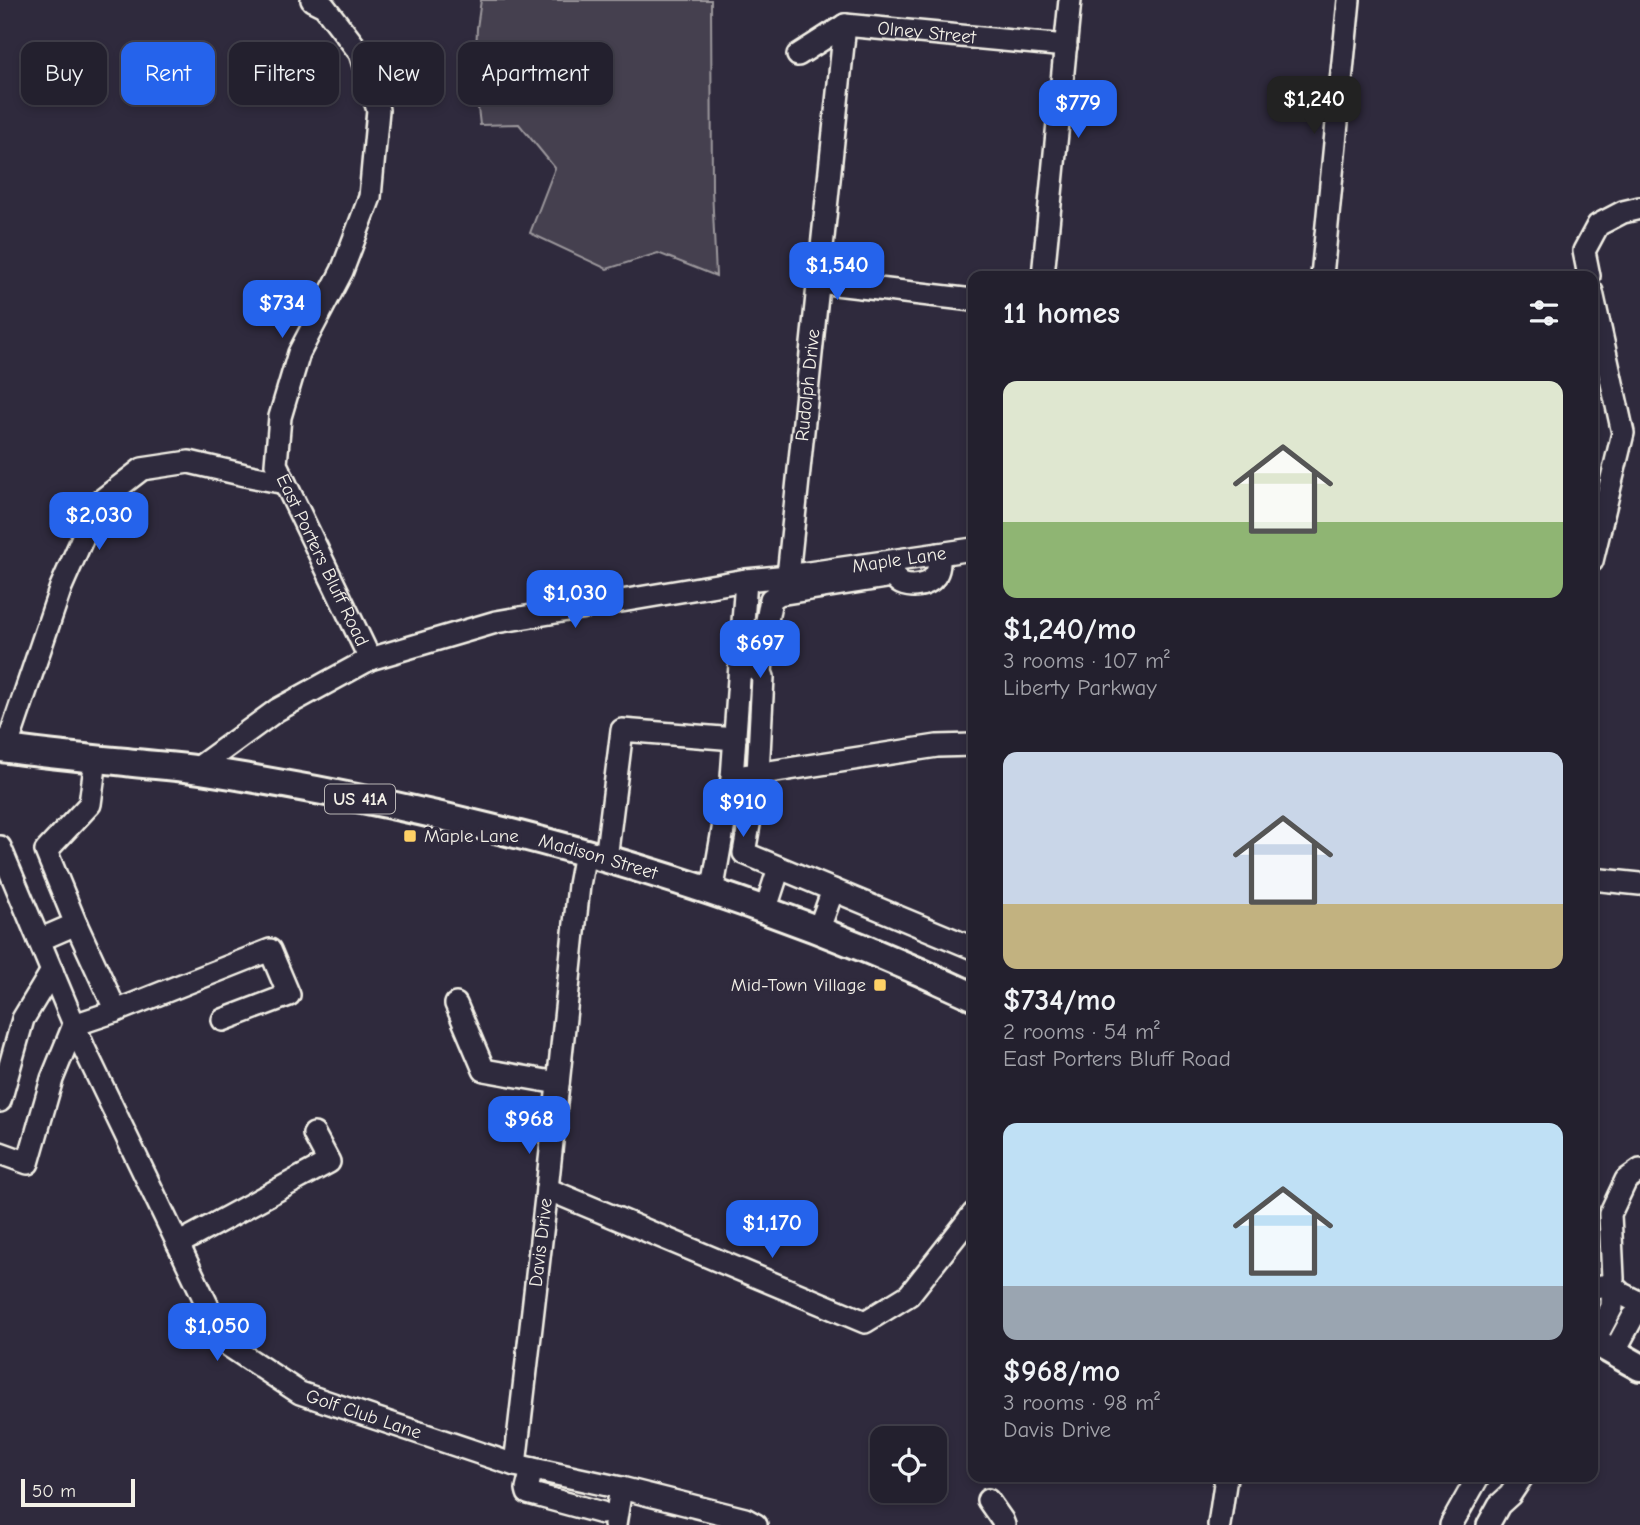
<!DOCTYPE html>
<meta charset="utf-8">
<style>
:root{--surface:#23202e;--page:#2b2836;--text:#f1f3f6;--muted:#a3a3aa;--line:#403e4a;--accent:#2563eb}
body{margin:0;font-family:"Comic Neue",sans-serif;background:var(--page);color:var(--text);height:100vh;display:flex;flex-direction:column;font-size:26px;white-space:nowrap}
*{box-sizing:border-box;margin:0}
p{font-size:23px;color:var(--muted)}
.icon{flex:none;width:38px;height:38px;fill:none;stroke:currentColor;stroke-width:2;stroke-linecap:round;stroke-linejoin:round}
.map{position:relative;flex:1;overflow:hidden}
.drawer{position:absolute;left:968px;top:271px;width:630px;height:1211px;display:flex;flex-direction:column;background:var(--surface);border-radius:14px;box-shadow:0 4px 10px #0003,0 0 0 2px var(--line)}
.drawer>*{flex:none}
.banner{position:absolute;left:21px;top:42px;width:665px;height:63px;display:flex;gap:14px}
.buttons{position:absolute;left:870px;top:1426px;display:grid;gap:14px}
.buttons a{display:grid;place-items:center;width:77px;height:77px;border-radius:14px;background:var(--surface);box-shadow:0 4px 10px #0003,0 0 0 2px var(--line);font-size:35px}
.scale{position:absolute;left:21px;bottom:18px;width:114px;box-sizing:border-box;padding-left:7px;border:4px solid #f4f1e8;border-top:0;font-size:19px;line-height:24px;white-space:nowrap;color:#f4f1e8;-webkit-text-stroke:5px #2f2a3d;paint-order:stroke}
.price{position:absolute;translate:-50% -60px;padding:0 16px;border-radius:14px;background:var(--accent);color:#fff;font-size:23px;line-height:46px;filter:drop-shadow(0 2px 4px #0008)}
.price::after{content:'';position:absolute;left:50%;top:42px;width:21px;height:16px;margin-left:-10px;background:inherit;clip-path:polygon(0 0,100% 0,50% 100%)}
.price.current{background:#222;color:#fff}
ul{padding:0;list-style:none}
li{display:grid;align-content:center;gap:14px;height:371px;padding:0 35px}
li span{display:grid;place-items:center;height:217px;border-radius:14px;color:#555}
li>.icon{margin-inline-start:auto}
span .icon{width:126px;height:126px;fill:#fffc;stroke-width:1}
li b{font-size:30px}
h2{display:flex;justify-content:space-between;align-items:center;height:84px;padding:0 35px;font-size:30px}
.tag{padding:0 24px;border-radius:14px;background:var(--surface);box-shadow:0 4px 10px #0003,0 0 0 2px var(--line);font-size:24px;line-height:63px}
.tag.current{background:var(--accent);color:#fff}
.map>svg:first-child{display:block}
.green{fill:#454050;stroke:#9c989c;stroke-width:2}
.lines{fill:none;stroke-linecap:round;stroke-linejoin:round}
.minor-casing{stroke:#f4f1e8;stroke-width:26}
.major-casing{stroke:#f4f1e8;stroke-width:32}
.minor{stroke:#2f2a3d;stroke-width:21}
.major{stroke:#2f2a3d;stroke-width:26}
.poi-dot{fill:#ffd166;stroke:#2f2a3d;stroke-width:2.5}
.labels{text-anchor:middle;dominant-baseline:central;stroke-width:7;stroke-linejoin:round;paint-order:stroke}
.shield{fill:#2f2a3d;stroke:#b9b5b5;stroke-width:2}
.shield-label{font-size:18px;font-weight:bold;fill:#f4f1e8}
.street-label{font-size:19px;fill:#f4f1e8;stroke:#2f2a3d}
.poi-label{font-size:19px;fill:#f4f1e8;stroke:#2f2a3d;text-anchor:start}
</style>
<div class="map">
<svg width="1640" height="1525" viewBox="0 0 1640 1525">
<rect width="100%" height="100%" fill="#2f2a3d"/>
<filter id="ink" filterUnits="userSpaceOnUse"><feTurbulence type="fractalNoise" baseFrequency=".0143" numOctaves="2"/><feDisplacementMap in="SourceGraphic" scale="14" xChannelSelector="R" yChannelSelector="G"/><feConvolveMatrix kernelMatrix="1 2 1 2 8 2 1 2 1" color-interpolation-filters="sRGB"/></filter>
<g filter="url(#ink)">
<path class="green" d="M481 0H711L712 189 716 276 658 253 607 269 530 233 555 168 519 124 480 125 475 81 477 28Z"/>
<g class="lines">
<defs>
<g id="minor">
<path id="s1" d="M312 0 324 6 360 53 378 110 370 197 342 271 299 353 280 417 276 464 370 659"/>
<path id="s2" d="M798 55 845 25 1066 46"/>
<path d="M1043 276 1070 0"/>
<path d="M1322 276 1349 0"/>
<path d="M1589 276 1584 251 1598 225 1623 212 1640 208"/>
<path d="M818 282 973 300"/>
<path d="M1592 292 1623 433 1592 561"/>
<path d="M890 563C892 569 892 574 896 579 904 590 927 587 935 576 940 569 939 561 939 554"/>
<path id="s3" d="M788 576 845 25"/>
<path d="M740 667C749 668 758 667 763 677L758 774 744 853 973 948"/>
<path d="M761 672 765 631 771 599 779 594 893 576"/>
<path d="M6 749 61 587 98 503 142 469 189 462 245 475 285 483"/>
<path id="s4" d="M195 770 277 710 370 659 496 622 746 580 788 576 973 549"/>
<path d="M744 776 937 746 973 745"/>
<path id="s5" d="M0 847 84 1048 226 1344 300 1393 515 1465 621 1488 745 1519 756 1525"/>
<path d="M606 859 622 730 735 739"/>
<path d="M1592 879 1640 884"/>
<path d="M712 893 732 778 746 580"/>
<path d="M765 911 779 868"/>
<path d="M76 924 116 1011"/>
<path d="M818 931 833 890"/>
<path d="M39 940 76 924 46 851 90 804 96 759"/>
<path d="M456 1004 484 1070 558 1083"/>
<path d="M0 1101 23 1019 52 971"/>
<path d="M0 1153 28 1163 52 1079 74 1025 116 1011 270 950 289 995 223 1020"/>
<path d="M547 1189 865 1322 909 1295 973 1214"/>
<path d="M178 1244 329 1162 314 1134"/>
<path d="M1592 1287 1612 1285 1622 1294 1640 1303"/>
<path d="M1594 1341 1612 1307 1613 1278 1610 1214 1626 1180 1640 1170"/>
<path d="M1614 1352 1633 1317 1640 1312"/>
<path id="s6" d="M515 1465 547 1189 579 885 585 853"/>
<path d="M532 1469 527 1489 528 1493 602 1513"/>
<path d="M988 1500 1002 1520 1004 1525"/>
<path d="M615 1525 621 1488"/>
<path d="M1219 1525 1226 1477"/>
<path d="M1451 1525 1478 1477"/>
<path d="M1488 1525 1499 1505 1510 1495 1522 1477"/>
</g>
<g id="major">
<path id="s7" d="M0 748C42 754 84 758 126 762 150 765 175 766 200 770 465 811 729 881 973 996"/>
<path d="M1592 1340 1640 1367"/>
</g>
</defs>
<use href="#minor" class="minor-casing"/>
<use href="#major" class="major-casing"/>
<use href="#minor" class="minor"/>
<use href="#major" class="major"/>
</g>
</g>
<g class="poi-dot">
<rect x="403" y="829" width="14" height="14" rx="3.5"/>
<rect x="873" y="978" width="14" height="14" rx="3.5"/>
</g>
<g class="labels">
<rect class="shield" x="325" y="784.5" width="70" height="29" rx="5"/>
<g class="shield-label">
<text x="360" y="799">US 41A</text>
</g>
<g class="street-label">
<text stroke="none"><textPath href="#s2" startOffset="138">Olney Street</textPath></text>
<text stroke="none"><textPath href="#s3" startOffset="192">Rudolph Drive</textPath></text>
<text stroke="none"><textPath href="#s4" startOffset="747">Maple Lane</textPath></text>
<text stroke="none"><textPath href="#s1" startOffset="612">East Porters Bluff Road</textPath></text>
<text stroke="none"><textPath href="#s7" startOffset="609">Madison Street</textPath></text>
<text stroke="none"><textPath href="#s6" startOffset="224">Davis Drive</textPath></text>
<text stroke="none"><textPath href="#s5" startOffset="702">Golf Club Lane</textPath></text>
</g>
<g class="poi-label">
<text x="424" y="836">Maple Lane</text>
<text x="866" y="985" text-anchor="end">Mid-Town Village</text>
</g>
</g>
</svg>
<div class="buttons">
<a><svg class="icon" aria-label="locate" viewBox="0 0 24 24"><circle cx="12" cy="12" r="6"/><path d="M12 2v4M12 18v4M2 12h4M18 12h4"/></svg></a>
</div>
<div class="scale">50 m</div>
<b class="price current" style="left:1314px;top:136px">$1,240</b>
<b class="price" style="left:1078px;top:140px">$779</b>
<b class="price" style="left:837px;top:302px">$1,540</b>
<b class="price" style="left:282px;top:340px">$734</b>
<b class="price" style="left:99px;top:552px">$2,030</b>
<b class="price" style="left:575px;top:630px">$1,030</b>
<b class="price" style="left:760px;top:680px">$697</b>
<b class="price" style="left:743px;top:839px">$910</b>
<b class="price" style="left:529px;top:1156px">$968</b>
<b class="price" style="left:772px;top:1260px">$1,170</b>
<b class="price" style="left:217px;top:1363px">$1,050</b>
<div class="banner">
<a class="tag">Buy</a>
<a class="tag current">Rent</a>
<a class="tag">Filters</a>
<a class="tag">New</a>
<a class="tag">Apartment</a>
</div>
<section class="drawer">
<h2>11 homes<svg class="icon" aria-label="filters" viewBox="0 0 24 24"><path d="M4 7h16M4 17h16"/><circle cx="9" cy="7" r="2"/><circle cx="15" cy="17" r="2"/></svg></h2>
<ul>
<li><span style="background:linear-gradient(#dfe7d0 65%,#8fb573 0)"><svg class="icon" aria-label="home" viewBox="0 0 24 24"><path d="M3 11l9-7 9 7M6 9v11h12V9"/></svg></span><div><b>$1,240/mo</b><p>3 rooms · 107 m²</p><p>Liberty Parkway</p></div></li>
<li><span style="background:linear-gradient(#c9d6e8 70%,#c2b280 0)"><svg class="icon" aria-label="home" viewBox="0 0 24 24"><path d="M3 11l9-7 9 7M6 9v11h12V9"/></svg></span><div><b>$734/mo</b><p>2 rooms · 54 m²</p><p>East Porters Bluff Road</p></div></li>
<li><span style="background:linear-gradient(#bfe0f5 75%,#9aa5b1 0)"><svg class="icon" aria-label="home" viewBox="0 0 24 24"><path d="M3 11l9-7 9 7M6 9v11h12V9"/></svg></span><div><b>$968/mo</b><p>3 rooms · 98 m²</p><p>Davis Drive</p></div></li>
</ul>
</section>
</div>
